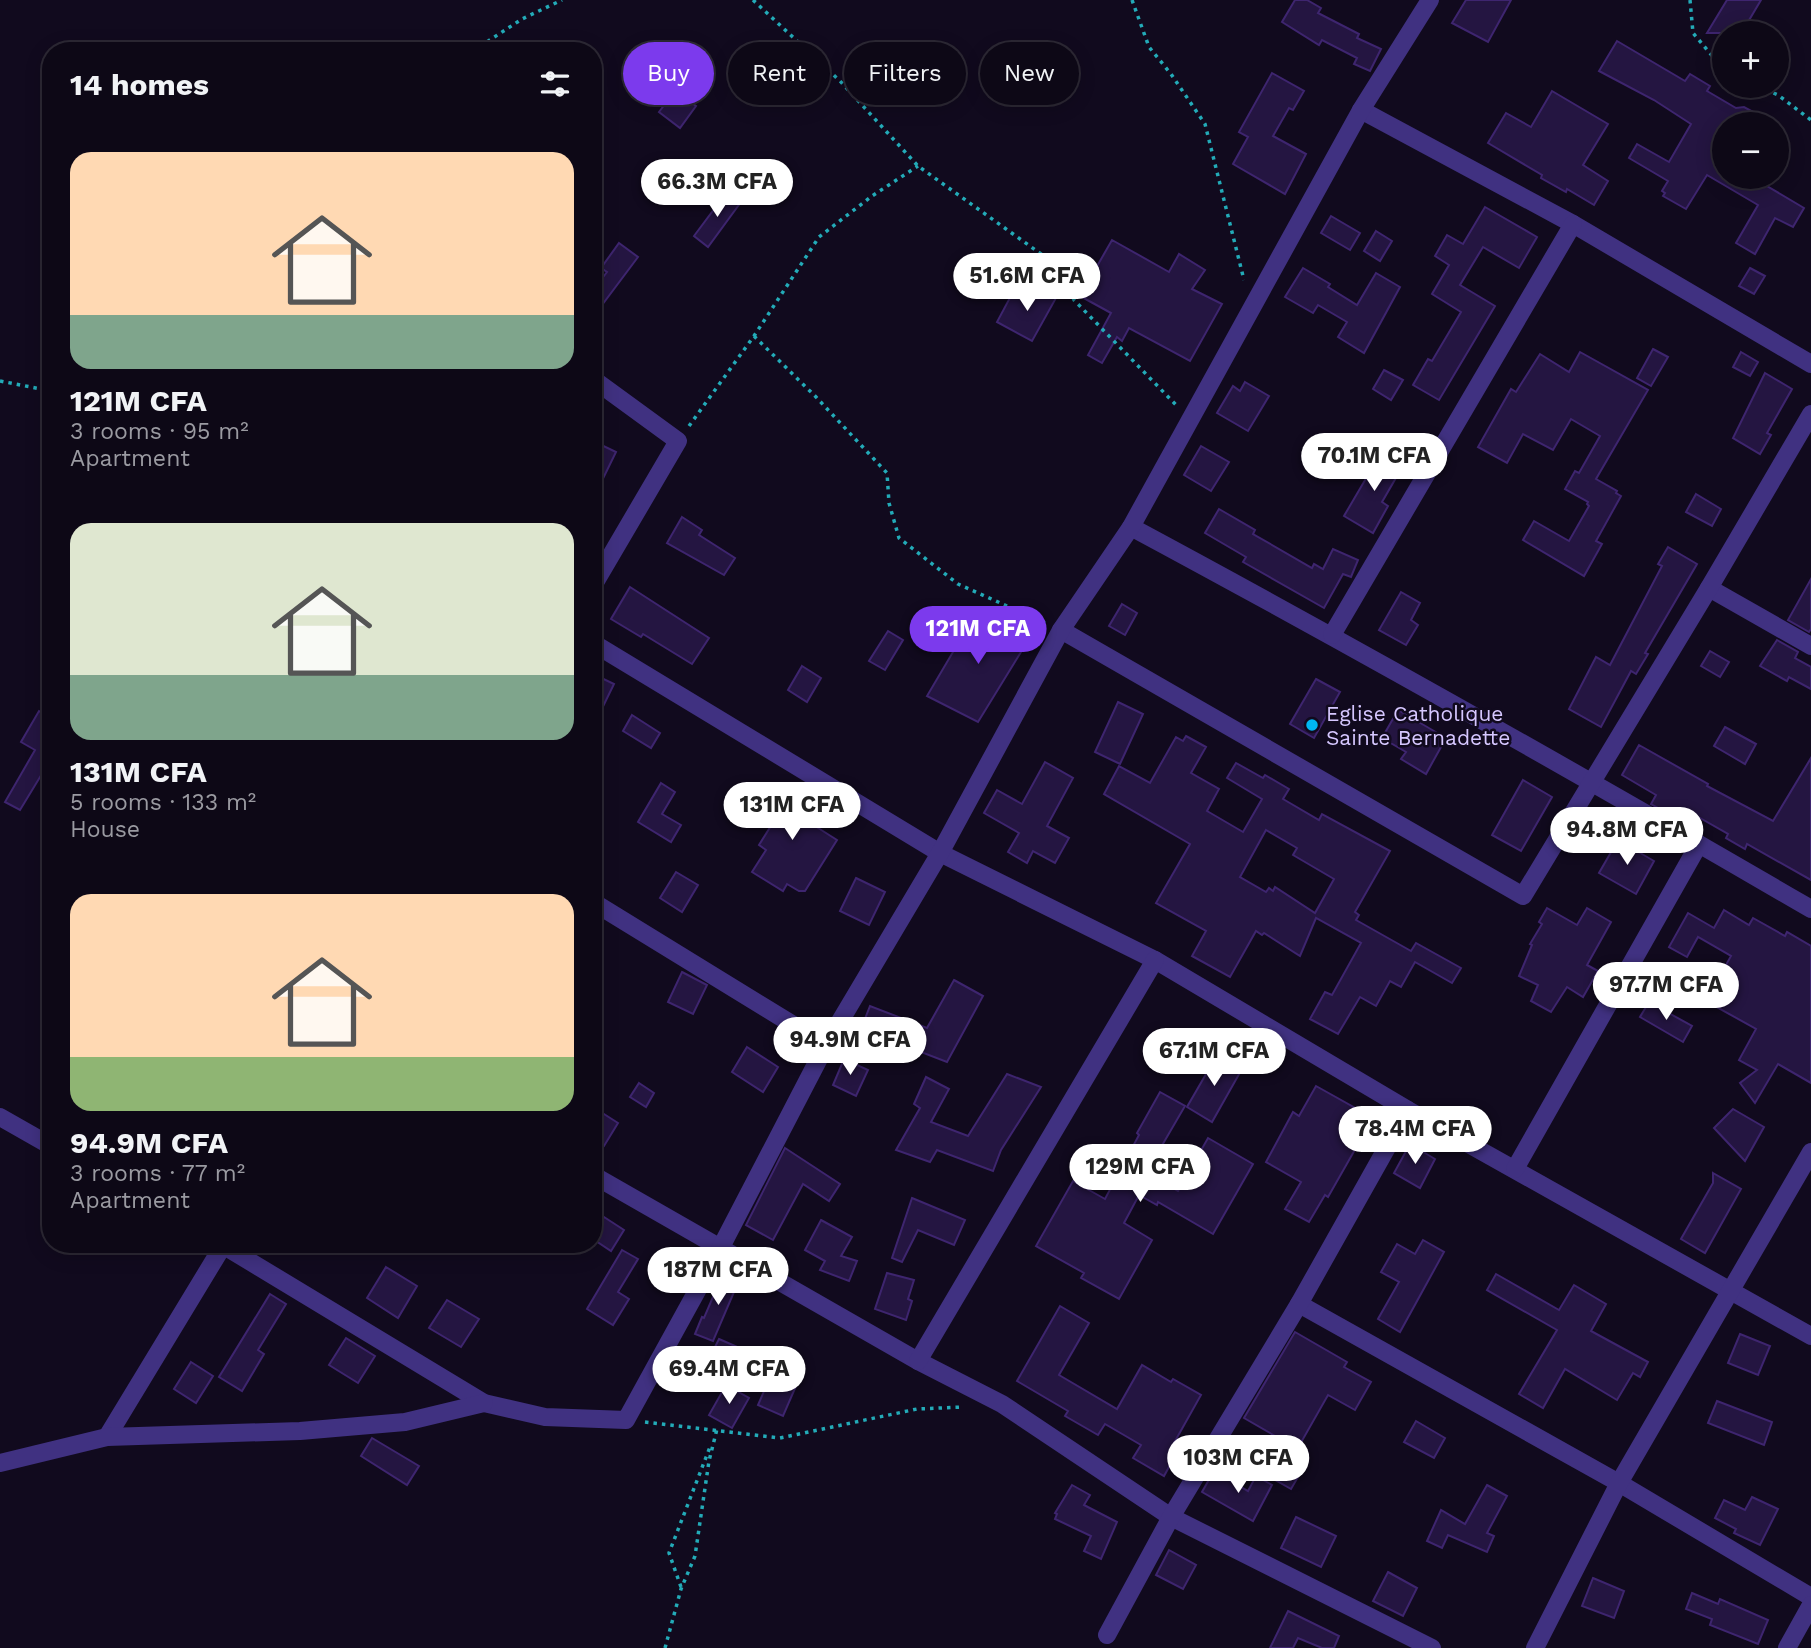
<!DOCTYPE html>
<meta charset="utf-8">
<style>
:root{--surface:#0d0816;--page:#1b1623;--text:#f1f3f6;--muted:#9a9aa1;--line:#2d2935;--accent:#7c3aed}
body{margin:0;font-family:"Work Sans",sans-serif;background:var(--page);color:var(--text);height:100vh;display:flex;flex-direction:column;font-size:26px;white-space:nowrap}
*{box-sizing:border-box;margin:0}
p{font-size:23px;color:var(--muted)}
.icon{flex:none;width:38px;height:38px;fill:none;stroke:currentColor;stroke-width:2;stroke-linecap:round;stroke-linejoin:round}
.map{position:relative;flex:1;overflow:hidden}
.sheet{position:absolute;left:42px;top:42px;width:560px;height:1211px;display:flex;flex-direction:column;background:var(--surface);border-radius:28px;box-shadow:0 4px 18px #0003,0 0 0 2px var(--line)}
.sheet>*{flex:none}
.guide{position:absolute;left:623px;top:42px;width:665px;height:63px;display:flex;gap:14px}
.controls{position:absolute;left:1712px;top:21px;display:grid;gap:14px}
.controls a{display:grid;place-items:center;width:77px;height:77px;border-radius:50%;background:var(--surface);box-shadow:0 4px 18px #0003,0 0 0 2px var(--line);font-size:35px}
.price{position:absolute;translate:-50% -60px;padding:0 16px;border-radius:24px;background:#fff;color:#222;font-size:23px;line-height:46px;filter:drop-shadow(0 2px 4px #0008)}
.price::after{content:'';position:absolute;left:50%;top:42px;width:21px;height:16px;margin-left:-10px;background:inherit;clip-path:polygon(0 0,100% 0,50% 100%)}
.price.selected{background:var(--accent);color:#fff}
ul{padding:0;list-style:none}
li{display:grid;align-content:center;gap:14px;height:371px;padding:0 28px}
li span{display:grid;place-items:center;height:217px;border-radius:21px;color:#555}
li>.icon{margin-inline-start:auto}
span .icon{width:126px;height:126px;fill:#fffc;stroke-width:1}
li b{font-size:30px}
h2{display:flex;justify-content:space-between;align-items:center;height:84px;padding:0 28px;font-size:30px}
.tag{padding:0 24px;border-radius:32px;background:var(--surface);box-shadow:0 4px 18px #0003,0 0 0 2px var(--line);font-size:24px;line-height:63px}
.tag.selected{background:var(--accent);color:#fff}
.map>svg:first-child{display:block}
.building{fill:#241541;stroke:#3e256f;stroke-width:2;fill-rule:evenodd}
.lines{fill:none;stroke-linecap:round;stroke-linejoin:round}
.path{stroke:#23abb8;stroke-width:3.5;stroke-dasharray:3.5 5;stroke-linecap:butt}
.minor{stroke:#403181;stroke-width:18}
.poi-dot{fill:#00b7f2;stroke:#110a1e;stroke-width:2.5}
.labels{text-anchor:middle;dominant-baseline:central;stroke-width:5;stroke-linejoin:round;paint-order:stroke}
.poi-label{font-size:21px;fill:#d6c7ff;stroke:#110a1e;text-anchor:start}
</style>
<div class="map">
<svg width="1811" height="1648" viewBox="0 0 1811 1648">
<rect width="100%" height="100%" fill="#110a1e"/>
<g class="building">
<path d="M1295 0H1307L1321 8 1318 13 1359 34 1357 38 1381 49 1370 71 1354 64 1357 58 1322 40 1319 45 1282 22Z"/>
<path d="M1466 0H1511L1488 42 1452 23Z"/>
<path d="M1727 0H1761L1748 22 1767 33H1707Z"/>
<path d="M1617 41 1685 81 1690 74 1710 86 1707 91 1736 108 1744 107 1755 113 1752 118 1763 124H1724V177H1757L1768 183 1767 186 1804 208 1793 227 1775 218 1755 254 1736 243 1758 205 1707 175 1686 209 1663 196 1665 193 1662 191 1668 181 1629 158 1637 144 1669 162 1691 124 1654 100 1599 71Z"/>
<path d="M1272 73 1304 91 1293 110 1289 108 1273 136 1306 154 1285 194 1233 164 1248 137 1239 132Z"/>
<path d="M675 91 696 106 680 128 659 112Z"/>
<path d="M1552 91 1608 124 1583 165 1608 181 1594 205 1567 189 1566 192 1541 178 1542 175 1488 143 1506 113 1531 127Z"/>
<path d="M727 192 741 202 708 247 694 236Z"/>
<path d="M1485 207 1537 237 1519 268 1483 247 1460 285 1495 306 1439 400 1413 385 1428 359 1432 361 1461 312 1432 294 1449 265 1435 256 1447 235 1463 244Z"/>
<path d="M1331 216 1360 233 1350 250 1321 233Z"/>
<path d="M1376 231 1392 241 1380 261 1364 251Z"/>
<path d="M1112 240 1169 272 1179 254 1205 270 1192 289 1222 304 1190 361 1129 328 1122 341 1117 337 1102 363 1088 355 1111 313 1080 296Z"/>
<path d="M619 243 638 257 593 317V290L607 272 601 268Z"/>
<path d="M1303 268 1330 284 1328 287 1357 305 1376 273 1400 287 1364 353 1338 337 1347 322 1318 305 1313 313 1285 297Z"/>
<path d="M1750 268 1765 276 1754 294 1739 286Z"/>
<path d="M1035 286 1056 298 1032 341 997 322 1013 292 1028 300Z"/>
<path d="M1653 349 1668 357 1651 386 1637 378Z"/>
<path d="M1580 352 1648 390 1596 479 1617 491 1616 493 1621 496 1596 541 1602 544 1584 576 1523 540 1534 521 1569 541 1589 506 1587 504 1588 502 1565 489 1575 471 1579 473 1600 436 1571 419 1553 450 1523 434 1507 463 1478 447 1511 389 1516 392 1540 354 1569 372Z"/>
<path d="M1741 352 1758 362 1750 376 1733 367Z"/>
<path d="M1384 370 1403 380 1391 400 1373 389Z"/>
<path d="M1765 373 1792 389 1767 433 1771 435 1760 454 1733 438Z"/>
<path d="M1245 382 1269 396 1248 431 1217 413 1233 386 1240 391Z"/>
<path d="M593 441 616 452 593 499Z"/>
<path d="M1201 446 1229 462 1211 491 1184 475Z"/>
<path d="M1382 451 1404 464 1382 502 1388 506 1373 533 1344 516Z"/>
<path d="M1696 494 1721 509 1712 526 1686 512Z"/>
<path d="M1219 509 1255 530 1253 534 1312 568 1314 564 1323 569 1333 549 1358 560 1351 577 1343 574 1324 608 1243 562 1246 557 1205 533Z"/>
<path d="M682 517 702 530 699 535 735 558 724 575 667 543Z"/>
<path d="M1668 547 1697 564 1645 653 1648 654 1636 674 1631 671 1601 727 1569 709 1596 657 1610 665 1662 566 1658 564Z"/>
<path d="M1811 579V629L1809 632 1788 620Z"/>
<path d="M630 587 709 638 692 664 643 634 641 637 611 619Z"/>
<path d="M1401 592 1420 603 1411 620 1418 625 1406 645 1379 630Z"/>
<path d="M1122 604 1137 613 1125 635 1109 626Z"/>
<path d="M979 608 1029 639 978 722 927 696Z"/>
<path d="M888 631 903 640 885 670 869 661Z"/>
<path d="M1777 640 1798 652 1795 658 1811 667V689L1789 677 1787 681 1760 666Z"/>
<path d="M1710 651 1729 662 1720 677 1701 666Z"/>
<path d="M802 666 821 678 807 702 788 690Z"/>
<path d="M593 674 614 684 593 727Z"/>
<path d="M1316 679 1340 692 1314 738 1290 724Z"/>
<path d="M1118 702 1143 714 1120 764 1095 752Z"/>
<path d="M1398 710 1446 738 1426 774 1401 759 1406 752 1382 738Z"/>
<path d="M39 711 51 718V759L20 810 5 802 35 750 21 742Z"/>
<path d="M632 715 660 733 651 748 623 731Z"/>
<path d="M1725 727 1756 744 1745 764 1714 746Z"/>
<path d="M1186 736 1206 747 1191 773 1219 789 1207 811 1243 832 1262 799 1227 778 1236 763 1263 778 1265 775 1289 789 1283 799 1319 820 1322 814 1390 851 1355 912 1359 915 1356 920 1411 951 1416 943 1461 968 1452 983 1415 962 1401 987 1390 981 1376 1006 1360 997 1338 1034 1310 1019 1325 992 1332 995 1361 943 1316 918 1300 956 1264 933 1262 935 1256 931 1230 977 1192 956 1206 931 1156 903 1190 844 1104 794 1119 766 1150 783 1176 737 1183 741ZM1266 830 1297 848 1293 855 1334 879 1315 913 1275 887 1273 891 1269 888 1266 892 1240 877Z"/>
<path d="M1639 745 1708 784 1707 786 1773 821 1811 758V880L1747 844 1745 849 1726 838 1728 834 1700 818 1694 828 1651 804 1656 795 1622 775Z"/>
<path d="M1045 762 1073 778 1047 826 1069 838 1055 863 1033 851 1027 863 1008 852 1019 833 984 813 997 790 1022 804Z"/>
<path d="M1523 780 1552 797 1521 851 1492 835Z"/>
<path d="M661 783 675 792 662 814 681 825 671 842 638 822Z"/>
<path d="M771 789 790 800 794 793 824 811 815 826 837 840 805 891H799L787 884 783 891 752 872 766 850 759 845 774 821 757 811Z"/>
<path d="M1618 840 1654 861 1636 894 1599 873Z"/>
<path d="M676 872 698 885 682 912 660 898Z"/>
<path d="M856 878 885 892 869 925 840 911Z"/>
<path d="M1547 908 1577 925 1587 908 1611 922 1587 965 1598 971 1583 997 1567 987 1551 1012 1531 1001 1538 985 1519 976 1532 945 1530 944 1542 924 1539 922Z"/>
<path d="M1724 910 1749 925 1753 918 1785 936 1787 932 1811 946V1083L1778 1064 1755 1103 1740 1083 1757 1070 1739 1060 1756 1029 1706 1001 1731 956 1698 937 1687 957 1669 947 1688 913 1714 928Z"/>
<path d="M682 972 707 985 693 1014 668 1002Z"/>
<path d="M954 980 983 996 947 1062 861 1029 870 1006 927 1028Z"/>
<path d="M1649 1002 1692 1026 1683 1042 1640 1017Z"/>
<path d="M747 1047 778 1067 763 1092 732 1072Z"/>
<path d="M1217 1055 1242 1069 1212 1122 1187 1107Z"/>
<path d="M844 1059 868 1070 856 1096 833 1085Z"/>
<path d="M1007 1074 1041 1087 1001 1150 993 1171 937 1150 930 1162 896 1150 920 1108 914 1104 926 1077 949 1089 931 1122 968 1136Z"/>
<path d="M639 1083 654 1093 646 1107 630 1097Z"/>
<path d="M1316 1086 1373 1118 1328 1197 1325 1195 1309 1222 1285 1209 1301 1182 1266 1162 1293 1112 1299 1116Z"/>
<path d="M1160 1092 1185 1106 1146 1173 1178 1191 1208 1138 1253 1164 1213 1234 1158 1202 1157 1205 1139 1195 1124 1223 1152 1240 1119 1299 1081 1278 1084 1273 1036 1246 1073 1181 1105 1199 1139 1135 1137 1133Z"/>
<path d="M593 1107 618 1123 604 1146 593 1140Z"/>
<path d="M1733 1109 1764 1127 1745 1161 1714 1128Z"/>
<path d="M1410 1144 1435 1159 1420 1188 1394 1173Z"/>
<path d="M785 1148 840 1184 829 1201 803 1184 773 1240 746 1225Z"/>
<path d="M1713 1173 1741 1189 1705 1253 1681 1239 1713 1183Z"/>
<path d="M912 1198 965 1220 954 1245 918 1230 902 1262 892 1258Z"/>
<path d="M604 1217 624 1230 611 1251 593 1239V1234Z"/>
<path d="M821 1220 852 1237 841 1256 857 1261 849 1281 820 1270 825 1261 805 1250Z"/>
<path d="M1423 1240 1444 1252 1400 1332 1378 1319 1399 1282 1381 1272 1397 1244 1415 1254Z"/>
<path d="M622 1250 638 1259 618 1292 629 1299 613 1325 587 1309Z"/>
<path d="M386 1267 417 1286 398 1318 367 1298Z"/>
<path d="M724 1271 740 1278 713 1341 695 1334 702 1317 704 1318Z"/>
<path d="M887 1273 914 1280 908 1299 912 1301 906 1320 875 1309Z"/>
<path d="M1496 1274 1559 1310 1574 1285 1606 1304 1591 1331 1648 1362 1640 1377 1633 1373 1617 1400 1565 1369 1543 1408 1519 1394 1557 1330 1487 1290Z"/>
<path d="M270 1294 286 1304 258 1350 264 1354 242 1391 219 1377Z"/>
<path d="M447 1300 479 1319 461 1347 429 1328Z"/>
<path d="M1060 1306 1089 1323 1059 1375 1117 1409 1142 1365 1171 1382 1173 1379 1201 1395 1174 1443 1180 1447 1164 1476 1133 1458 1141 1445 1105 1424 1098 1435 1065 1416 1068 1411 1017 1381Z"/>
<path d="M1295 1332 1347 1362 1344 1367 1371 1382 1355 1410 1328 1395 1295 1453 1308 1460 1291 1489 1263 1473 1282 1440 1244 1418Z"/>
<path d="M1740 1334 1770 1346 1758 1375 1728 1363Z"/>
<path d="M346 1338 375 1356 358 1383 329 1365Z"/>
<path d="M719 1339 742 1349 729 1378 705 1367Z"/>
<path d="M191 1362 213 1376 196 1403 174 1389Z"/>
<path d="M771 1375 796 1386 783 1416 758 1405Z"/>
<path d="M726 1385 749 1398 732 1428 709 1415Z"/>
<path d="M1717 1401 1772 1422 1764 1445 1708 1423Z"/>
<path d="M1416 1421 1445 1438 1434 1458 1404 1442Z"/>
<path d="M372 1438 419 1466 407 1485 361 1456Z"/>
<path d="M1214 1471 1248 1491 1256 1476 1272 1485 1253 1521 1202 1492Z"/>
<path d="M1072 1485 1090 1495 1084 1505 1117 1522 1101 1559 1084 1551 1091 1536 1055 1519 1057 1514 1055 1513Z"/>
<path d="M1487 1485 1507 1496 1487 1533 1494 1536 1487 1552 1448 1535 1442 1548 1427 1541 1441 1510 1465 1524Z"/>
<path d="M1752 1497 1778 1509 1760 1545 1734 1533 1736 1529 1715 1518 1724 1500 1745 1510Z"/>
<path d="M1296 1517 1336 1536 1321 1567 1281 1548Z"/>
<path d="M1169 1550 1196 1565 1183 1589 1156 1575Z"/>
<path d="M1388 1572 1417 1588 1403 1616 1373 1601Z"/>
<path d="M1593 1578 1624 1591 1614 1618 1582 1606Z"/>
<path d="M1692 1593 1718 1604 1720 1599 1768 1620 1758 1644 1710 1625 1712 1619 1686 1609Z"/>
<path d="M1288 1611 1339 1636 1334 1648H1322L1298 1638 1293 1648H1270Z"/>
</g>
<g class="lines">
<g class="path">
<path d="M753 0 840 81 918 166 1062 269 1074 300 1178 407"/>
<path d="M1132 0 1149 47 1171 74 1205 124 1244 280"/>
<path d="M1690 0 1693 33 1724 70"/>
<path d="M473 51 522 19 562 0"/>
<path d="M1758 86 1778 95 1811 120"/>
<path d="M754 336 816 397 887 473 889 503 899 538 958 584 1045 623"/>
<path d="M0 381 51 391"/>
<path d="M689 426 754 336 819 237 872 196 918 166"/>
<path d="M645 1422 780 1438 917 1409 962 1407"/>
<path d="M681 1587 669 1553 710 1447"/>
<path d="M665 1648 681 1589 695 1556 709 1461 717 1429"/>
</g>
<g class="minor">
<path d="M1361 110 1573 224 1811 364"/>
<path d="M593 379 678 441 593 586"/>
<path d="M1131 527C1360 650 1586 778 1811 909"/>
<path d="M1709 588 1811 646"/>
<path d="M1061 630 1523 896 1709 588 1811 414"/>
<path d="M1332 635 1573 224"/>
<path d="M593 643 940 853 1155 960 1408 1110 1811 1336"/>
<path d="M593 902 826 1045"/>
<path d="M0 1117 51 1146"/>
<path d="M1515 1169 1699 844"/>
<path d="M593 1175 918 1361 1002 1404 1171 1517 1432 1648"/>
<path d="M221 1244 484 1403 545 1417 626 1420 720 1249 826 1045 940 853 1061 630 1131 527 1361 110 1430 0"/>
<path d="M1299 1304 1619 1483 1811 1597"/>
<path d="M918 1361 1155 960"/>
<path d="M107 1437 224 1244"/>
<path d="M0 1463 107 1437 300 1431 405 1422 484 1403"/>
<path d="M1107 1635 1171 1517 1299 1304 1408 1110"/>
<path d="M1535 1648 1619 1483 1811 1152"/>
<path d="M1787 1648 1811 1605"/>
</g>
</g>
<circle class="poi-dot" cx="1312" cy="725" r="7"/>
<g class="labels">
<g class="poi-label">
<text x="1326" y="713">Eglise Catholique<tspan x="1326" dy="24">Sainte Bernadette</tspan></text>
</g>
</g>
</svg>
<div class="controls">
<a>+</a>
<a>−</a>
</div>
<b class="price" style="left:717px;top:219px">66.3M CFA</b>
<b class="price" style="left:1027px;top:313px">51.6M CFA</b>
<b class="price" style="left:1374px;top:493px">70.1M CFA</b>
<b class="price selected" style="left:978px;top:666px">121M CFA</b>
<b class="price" style="left:792px;top:842px">131M CFA</b>
<b class="price" style="left:1627px;top:867px">94.8M CFA</b>
<b class="price" style="left:1666px;top:1022px">97.7M CFA</b>
<b class="price" style="left:850px;top:1077px">94.9M CFA</b>
<b class="price" style="left:1214px;top:1088px">67.1M CFA</b>
<b class="price" style="left:1415px;top:1166px">78.4M CFA</b>
<b class="price" style="left:1140px;top:1204px">129M CFA</b>
<b class="price" style="left:718px;top:1307px">187M CFA</b>
<b class="price" style="left:729px;top:1406px">69.4M CFA</b>
<b class="price" style="left:1238px;top:1495px">103M CFA</b>
<div class="guide">
<a class="tag selected">Buy</a>
<a class="tag">Rent</a>
<a class="tag">Filters</a>
<a class="tag">New</a>
</div>
<section class="sheet">
<h2>14 homes<svg class="icon" aria-label="filters" viewBox="0 0 24 24"><path d="M4 7h16M4 17h16"/><circle cx="9" cy="7" r="2"/><circle cx="15" cy="17" r="2"/></svg></h2>
<ul>
<li><span style="background:linear-gradient(#ffd9b3 75%,#7fa58c 0)"><svg class="icon" aria-label="home" viewBox="0 0 24 24"><path d="M3 11l9-7 9 7M6 9v11h12V9"/></svg></span><div><b>121M CFA</b><p>3 rooms · 95 m²</p><p>Apartment</p></div></li>
<li><span style="background:linear-gradient(#dfe7d0 70%,#7fa58c 0)"><svg class="icon" aria-label="home" viewBox="0 0 24 24"><path d="M3 11l9-7 9 7M6 9v11h12V9"/></svg></span><div><b>131M CFA</b><p>5 rooms · 133 m²</p><p>House</p></div></li>
<li><span style="background:linear-gradient(#ffd9b3 75%,#8fb573 0)"><svg class="icon" aria-label="home" viewBox="0 0 24 24"><path d="M3 11l9-7 9 7M6 9v11h12V9"/></svg></span><div><b>94.9M CFA</b><p>3 rooms · 77 m²</p><p>Apartment</p></div></li>
</ul>
</section>
</div>
